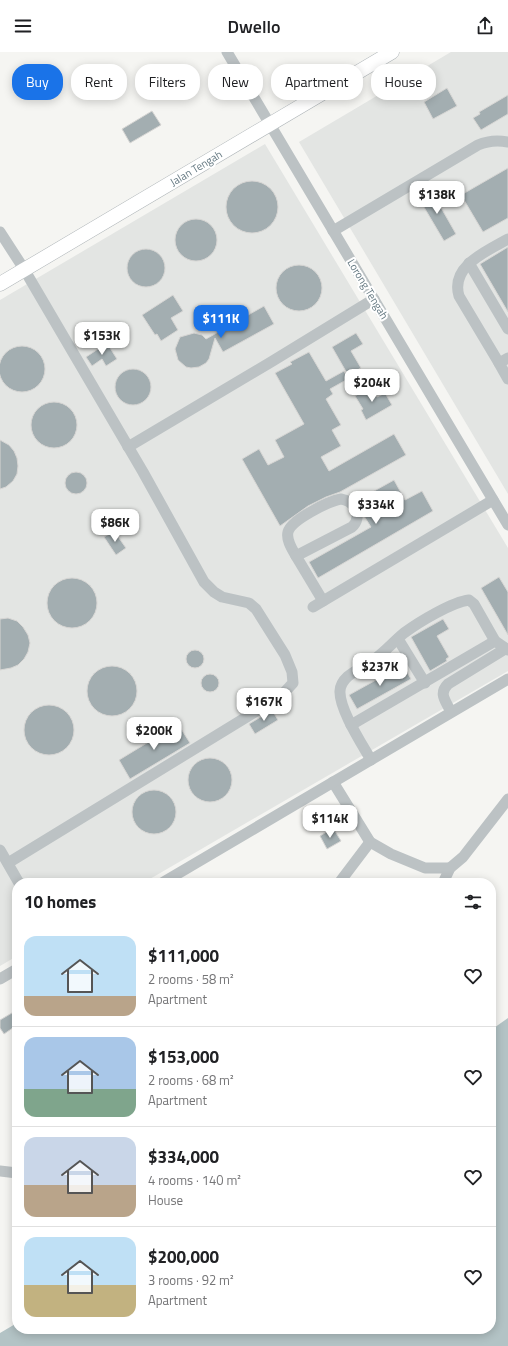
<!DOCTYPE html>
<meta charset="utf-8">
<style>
:root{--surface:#fff;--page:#f6f6f6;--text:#202124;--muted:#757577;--line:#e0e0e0;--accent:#1a73e8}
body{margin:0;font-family:"Titillium Web",sans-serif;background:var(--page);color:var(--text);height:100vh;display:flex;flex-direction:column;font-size:15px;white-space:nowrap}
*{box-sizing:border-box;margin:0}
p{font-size:13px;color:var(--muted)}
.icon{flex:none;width:22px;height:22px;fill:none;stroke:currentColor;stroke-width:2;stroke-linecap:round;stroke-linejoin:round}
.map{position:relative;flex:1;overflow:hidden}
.details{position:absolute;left:12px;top:826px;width:484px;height:456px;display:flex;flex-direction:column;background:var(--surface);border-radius:16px;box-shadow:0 2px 10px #0003}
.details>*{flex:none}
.top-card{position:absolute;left:12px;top:12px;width:484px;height:36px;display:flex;gap:8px}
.price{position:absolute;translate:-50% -34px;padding:0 9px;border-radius:8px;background:#fff;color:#222;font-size:13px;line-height:26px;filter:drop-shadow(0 1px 2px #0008)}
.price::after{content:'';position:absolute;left:50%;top:24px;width:12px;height:9px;margin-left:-6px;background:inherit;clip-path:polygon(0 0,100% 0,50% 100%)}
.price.selected{background:var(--accent);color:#fff}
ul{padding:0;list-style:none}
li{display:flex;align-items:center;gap:12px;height:100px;padding:0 12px}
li+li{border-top:1px solid var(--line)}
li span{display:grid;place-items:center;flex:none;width:112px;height:80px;border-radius:12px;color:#555}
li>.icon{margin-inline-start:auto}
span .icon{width:48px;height:48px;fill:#fffc;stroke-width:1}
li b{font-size:17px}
h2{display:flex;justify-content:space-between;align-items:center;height:48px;padding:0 12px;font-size:17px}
.pill{padding:0 14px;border-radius:16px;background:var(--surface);box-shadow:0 2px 10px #0003;font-size:14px;line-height:36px}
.pill.selected{background:var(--accent);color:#fff}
header{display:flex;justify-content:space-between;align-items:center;height:52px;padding:0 12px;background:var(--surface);font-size:18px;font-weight:600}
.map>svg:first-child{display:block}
.built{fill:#e3e5e3}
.water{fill:#b3c3c5}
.building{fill:#a3aeb1;stroke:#d7d6d4}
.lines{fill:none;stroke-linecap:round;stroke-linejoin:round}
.major-casing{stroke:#b0b6b9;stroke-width:15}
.minor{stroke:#bcc2c4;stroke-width:11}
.major{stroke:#fff;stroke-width:14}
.labels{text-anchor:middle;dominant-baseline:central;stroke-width:4;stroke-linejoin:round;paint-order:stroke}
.street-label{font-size:11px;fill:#657982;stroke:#fff}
</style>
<header><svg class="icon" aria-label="menu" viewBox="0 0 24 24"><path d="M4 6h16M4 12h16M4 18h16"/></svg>Dwello<svg class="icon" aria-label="share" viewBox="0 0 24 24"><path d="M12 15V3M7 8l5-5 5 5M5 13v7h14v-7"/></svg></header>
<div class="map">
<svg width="508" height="1294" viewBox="0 0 508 1294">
<rect width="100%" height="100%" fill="#f5f5f2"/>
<g class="built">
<path d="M451 0H508V442L299 90Z"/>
<path d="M265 92 508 496V619L143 831H17V904L0 914V248Z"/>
</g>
<path class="water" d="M508 966V1294H0V1281L17 1271V1277H491V978Z"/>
<g class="building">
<path d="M447 36 457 54 433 67 424 50Z"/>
<path d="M508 43V62L481 78 473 66 480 62 479 60Z"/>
<path d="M152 59 161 73 130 91 122 77Z"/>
<path d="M508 116V166L483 180 461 143Z"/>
<circle cx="252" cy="155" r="26"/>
<path d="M431 138 456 182 444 189 418 145Z"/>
<circle cx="196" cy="188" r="21"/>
<path d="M508 195V260L480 212Z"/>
<circle cx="146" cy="216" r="19"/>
<circle cx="299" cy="236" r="23"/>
<path d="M173 243 183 259 171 266 178 278 161 289 157 282 155 283 142 263Z"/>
<path d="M264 254 274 272 223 300 215 286 209 307 206 311 199 315 191 316 186 315 178 308 175 297 180 285 194 281 202 283 206 287Z"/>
<path d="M356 281 363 292 351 299 361 316 348 323 332 295Z"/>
<path d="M107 291 117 307 106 314 102 307 92 314 86 305Z"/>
<circle cx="22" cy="317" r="23"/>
<path d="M309 300 326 329 344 319 348 327 330 337 333 342 326 347 341 373 332 378 341 394 321 405 329 419 394 382 406 403 340 440 326 445 308 454 280 474 242 407 259 397 268 413 284 405 275 388 304 372 275 321 292 312 290 310Z"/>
<circle cx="133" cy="335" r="18"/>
<path d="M371 335 377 345 385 341 392 353 366 368 361 358 363 357 355 344Z"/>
<circle cx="54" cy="373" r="23"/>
<path d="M0 388 9 393 14 399 17 406 18 414 17 422 13 429 6 435 0 437Z"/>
<circle cx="76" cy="431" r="11"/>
<path d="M394 428 405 448 422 439 433 459 318 526 309 510 371 475 364 464 362 455 358 448Z"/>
<path d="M114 479 126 496 116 503 104 485Z"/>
<path d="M499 525 508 540V583L481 536Z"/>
<circle cx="72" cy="551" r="25"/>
<path d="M8 566 17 569 23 575 28 583 30 591 28 600 24 607 18 613 11 616 0 618V567Z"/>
<path d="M443 567 449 577 437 584 449 605 446 607 447 609 430 619 411 585Z"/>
<circle cx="195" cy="607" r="9"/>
<path d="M403 613 411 627 357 657 349 643Z"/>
<circle cx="112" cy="639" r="25"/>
<circle cx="210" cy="631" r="9"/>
<circle cx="49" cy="678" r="25"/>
<path d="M272 658 278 668 255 682 249 672Z"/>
<path d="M178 672 190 691 130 727 119 708Z"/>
<circle cx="210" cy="728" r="22"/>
<circle cx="154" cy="760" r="22"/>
<path d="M333 776 341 789 327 797 320 784Z"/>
<path d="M17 958V973L4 982 0 976V968Z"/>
</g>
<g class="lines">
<defs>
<path id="major" d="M0 232 392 0"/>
</defs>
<use href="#major" class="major-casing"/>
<g class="minor">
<path d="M227 0 508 473"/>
<path d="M333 179 478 93C487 89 498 88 508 90"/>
<path d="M0 180 24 217 143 420 204 530 214 540 222 545 249 551 256 557 285 603 292 620 293 631 281 644 8 811"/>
<path d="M469 211 508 277"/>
<path d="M508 306 499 311 508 327"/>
<path d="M499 311 459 244C450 214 487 199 508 187"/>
<path d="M128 395 271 310 374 247"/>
<path d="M341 447C355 449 363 465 352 475L296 504C292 497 286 488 288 480 291 468 329 449 341 447Z"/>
<path d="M296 504 323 549"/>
<path d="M313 555 493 448"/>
<path d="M398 587 425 631"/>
<path d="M451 660C446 649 438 642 448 632L505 597"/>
<path d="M351 673 495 589"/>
<path d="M371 708C362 692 339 657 340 639 341 623 361 617 372 609 384 601 393 590 404 581 419 570 452 550 469 548L474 552 495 589 508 598"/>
<path d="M333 730 370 790 391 802 425 816H450"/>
<path d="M0 798 19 831"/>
<path d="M162 831 508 627"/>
<path d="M339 831 370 790"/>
<path d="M443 831 450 816 463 805 508 747"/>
<path d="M0 927 17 917"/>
<path d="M0 1119 17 1121"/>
</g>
<use href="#major" class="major"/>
</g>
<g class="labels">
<g class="street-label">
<text transform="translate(196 116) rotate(-31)">Jalan Tengah</text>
<text transform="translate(368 237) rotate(59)">Lorong Tengah</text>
</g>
</g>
</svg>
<b class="price" style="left:437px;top:163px">$138K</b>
<b class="price selected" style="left:221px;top:287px">$111K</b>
<b class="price" style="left:102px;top:304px">$153K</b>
<b class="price" style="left:372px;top:351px">$204K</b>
<b class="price" style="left:376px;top:473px">$334K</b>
<b class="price" style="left:115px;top:491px">$86K</b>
<b class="price" style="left:380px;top:635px">$237K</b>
<b class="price" style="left:264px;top:670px">$167K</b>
<b class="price" style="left:154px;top:699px">$200K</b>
<b class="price" style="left:330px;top:787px">$114K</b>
<div class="top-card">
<a class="pill selected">Buy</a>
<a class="pill">Rent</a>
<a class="pill">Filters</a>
<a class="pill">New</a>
<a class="pill">Apartment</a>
<a class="pill">House</a>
</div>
<section class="details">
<h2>10 homes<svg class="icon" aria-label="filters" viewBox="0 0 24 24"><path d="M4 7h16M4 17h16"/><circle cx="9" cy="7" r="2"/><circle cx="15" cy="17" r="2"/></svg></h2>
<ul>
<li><span style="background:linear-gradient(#bfe0f5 75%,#b9a48a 0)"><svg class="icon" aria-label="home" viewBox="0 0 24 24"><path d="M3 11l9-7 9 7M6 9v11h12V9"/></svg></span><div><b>$111,000</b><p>2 rooms · 58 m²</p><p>Apartment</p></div><svg class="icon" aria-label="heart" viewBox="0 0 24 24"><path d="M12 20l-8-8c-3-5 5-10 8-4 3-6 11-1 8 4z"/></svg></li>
<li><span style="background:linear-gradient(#a9c7e8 65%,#7fa58c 0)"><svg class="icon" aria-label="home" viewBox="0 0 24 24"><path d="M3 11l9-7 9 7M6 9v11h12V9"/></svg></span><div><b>$153,000</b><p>2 rooms · 68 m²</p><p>Apartment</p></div><svg class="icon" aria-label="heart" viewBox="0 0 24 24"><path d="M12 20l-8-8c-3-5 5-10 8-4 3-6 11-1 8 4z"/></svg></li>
<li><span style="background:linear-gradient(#c9d6e8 60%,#b9a48a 0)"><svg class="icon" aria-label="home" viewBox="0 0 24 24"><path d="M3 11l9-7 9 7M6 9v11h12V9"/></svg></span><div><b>$334,000</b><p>4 rooms · 140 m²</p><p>House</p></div><svg class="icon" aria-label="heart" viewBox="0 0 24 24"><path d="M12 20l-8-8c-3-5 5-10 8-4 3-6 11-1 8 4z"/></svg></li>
<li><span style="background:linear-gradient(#bfe0f5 60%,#c2b280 0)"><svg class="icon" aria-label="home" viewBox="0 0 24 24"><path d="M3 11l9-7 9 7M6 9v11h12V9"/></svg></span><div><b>$200,000</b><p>3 rooms · 92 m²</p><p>Apartment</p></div><svg class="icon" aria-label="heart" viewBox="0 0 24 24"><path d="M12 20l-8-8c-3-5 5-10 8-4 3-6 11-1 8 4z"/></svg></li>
</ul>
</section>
</div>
